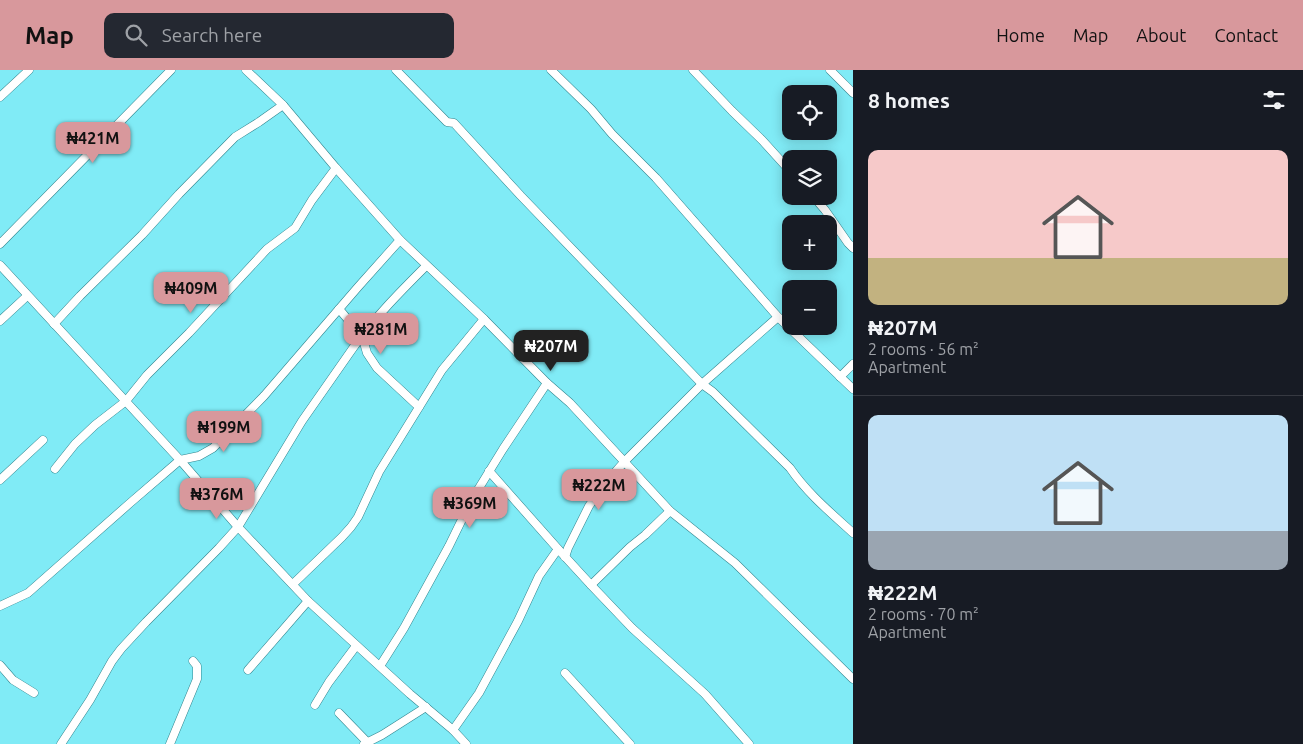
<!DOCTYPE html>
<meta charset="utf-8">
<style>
:root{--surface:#171b24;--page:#242831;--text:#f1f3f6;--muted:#9ea1a6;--line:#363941;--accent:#d8989c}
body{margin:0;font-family:Ubuntu,sans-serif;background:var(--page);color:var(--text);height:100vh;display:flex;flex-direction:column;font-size:19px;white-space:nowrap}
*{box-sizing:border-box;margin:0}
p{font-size:16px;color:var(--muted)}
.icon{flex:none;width:28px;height:28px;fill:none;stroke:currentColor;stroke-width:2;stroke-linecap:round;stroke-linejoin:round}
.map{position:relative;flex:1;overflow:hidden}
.side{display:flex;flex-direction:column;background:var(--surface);width:450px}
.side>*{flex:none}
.fabs{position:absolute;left:782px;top:15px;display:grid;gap:10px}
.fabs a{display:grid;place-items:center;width:55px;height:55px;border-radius:10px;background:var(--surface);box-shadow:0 2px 12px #0003;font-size:25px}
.price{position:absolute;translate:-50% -42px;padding:0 11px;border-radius:10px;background:var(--accent);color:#111;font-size:16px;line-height:32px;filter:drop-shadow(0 1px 2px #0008)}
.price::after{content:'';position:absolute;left:50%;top:30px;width:15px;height:11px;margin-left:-8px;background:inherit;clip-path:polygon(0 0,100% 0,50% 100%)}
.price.current{background:#222;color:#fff}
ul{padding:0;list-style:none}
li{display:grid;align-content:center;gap:10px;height:265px;padding:0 15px}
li+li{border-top:1px solid var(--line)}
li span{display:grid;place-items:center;height:155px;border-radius:10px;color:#555}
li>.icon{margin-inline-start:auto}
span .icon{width:90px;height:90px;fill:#fffc;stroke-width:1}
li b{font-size:21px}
h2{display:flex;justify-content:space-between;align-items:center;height:60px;padding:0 15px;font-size:21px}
header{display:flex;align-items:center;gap:30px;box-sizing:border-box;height:70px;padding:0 25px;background:var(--accent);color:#111}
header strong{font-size:24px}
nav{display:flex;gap:28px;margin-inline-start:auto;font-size:18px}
.search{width:350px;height:45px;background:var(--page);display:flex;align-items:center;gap:12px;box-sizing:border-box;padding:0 18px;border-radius:10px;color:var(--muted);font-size:19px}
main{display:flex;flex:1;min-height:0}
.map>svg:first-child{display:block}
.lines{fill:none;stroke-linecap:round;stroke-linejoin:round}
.street-casing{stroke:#31858e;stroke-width:9}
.street{stroke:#fff;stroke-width:8}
</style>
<header>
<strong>Map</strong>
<div class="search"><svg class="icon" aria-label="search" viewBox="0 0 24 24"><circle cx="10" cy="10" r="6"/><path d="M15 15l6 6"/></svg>Search here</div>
<nav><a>Home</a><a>Map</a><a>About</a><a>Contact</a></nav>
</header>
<main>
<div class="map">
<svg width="853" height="674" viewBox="0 0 853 674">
<rect width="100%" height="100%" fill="#80ebf6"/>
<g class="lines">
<defs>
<g id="street">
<path d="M246 0 283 35 336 98 400 170 484 249 547 313 570 333 670 441 735 493 853 609"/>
<path d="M396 0 447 52 454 53 521 126 702 314 713 322 790 398C807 423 831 443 853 463"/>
<path d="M551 0 591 39 612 64 656 108 778 247 853 319"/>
<path d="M693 0 732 41 762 70 791 102"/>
<path d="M830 0 853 23"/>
<path d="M0 27 29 0"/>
<path d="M813 126 825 140 848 173 853 178"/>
<path d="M0 174 171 0"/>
<path d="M0 195 180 390 238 457 308 531 410 624 453 660 466 674"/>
<path d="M339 239 362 266 367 283 377 298 419 337"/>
<path d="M0 251 27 226"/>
<path d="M54 254 80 226 142 165 179 124 235 67 259 52 283 35"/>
<path d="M840 307 853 294"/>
<path d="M55 399 75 374 95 355 126 331 147 305 189 263 267 179 295 158 312 130 336 98"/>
<path d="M489 401 558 479 591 515 632 558 705 624 749 674"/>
<path d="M0 410 43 370"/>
<path d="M565 487 568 478 589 436 603 416 625 391 702 314 778 247"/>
<path d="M293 514 342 467 351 457 358 447 379 402 442 300 484 249"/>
<path d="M591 515 630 477 645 465 670 441"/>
<path d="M0 536 28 523 130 433 180 390 199 386 213 378 264 326 358 217 400 170"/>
<path d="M0 595 13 610 34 623"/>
<path d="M380 596 404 558 449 476 471 431 503 379 547 313"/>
<path d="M248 600 308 531"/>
<path d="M565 603 630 674"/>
<path d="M315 635 329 612 356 576"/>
<path d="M339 643 369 674"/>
<path d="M453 660 479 623 518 551 539 506 558 479"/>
<path d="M61 674 90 630 112 591 121 579 146 552 219 478 238 457 302 351 353 278C374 248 401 221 426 196"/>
<path d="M170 674 197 609V596L193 591"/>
<path d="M364 674 382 665 426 637"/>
</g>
</defs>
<use href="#street" class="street-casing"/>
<use href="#street" class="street"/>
</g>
</svg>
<div class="fabs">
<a><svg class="icon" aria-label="locate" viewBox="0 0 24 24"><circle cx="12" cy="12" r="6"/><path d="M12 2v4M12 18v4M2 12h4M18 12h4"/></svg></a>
<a><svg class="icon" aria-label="layers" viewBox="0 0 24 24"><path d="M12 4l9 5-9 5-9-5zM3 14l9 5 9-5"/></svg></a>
<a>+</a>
<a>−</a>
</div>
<b class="price" style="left:93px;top:94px">₦421M</b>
<b class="price" style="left:191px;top:244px">₦409M</b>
<b class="price" style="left:381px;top:285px">₦281M</b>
<b class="price current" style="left:551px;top:302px">₦207M</b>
<b class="price" style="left:224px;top:383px">₦199M</b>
<b class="price" style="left:599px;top:441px">₦222M</b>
<b class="price" style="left:217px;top:450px">₦376M</b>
<b class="price" style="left:470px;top:459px">₦369M</b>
</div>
<section class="side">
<h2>8 homes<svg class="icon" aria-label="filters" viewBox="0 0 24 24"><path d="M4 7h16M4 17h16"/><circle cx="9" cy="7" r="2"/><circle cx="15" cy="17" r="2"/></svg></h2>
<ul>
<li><span style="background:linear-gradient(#f6c9c9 70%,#c2b280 0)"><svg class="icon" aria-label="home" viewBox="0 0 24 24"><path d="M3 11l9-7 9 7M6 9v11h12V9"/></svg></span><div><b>₦207M</b><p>2 rooms · 56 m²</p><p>Apartment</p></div></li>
<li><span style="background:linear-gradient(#bfe0f5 75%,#9aa5b1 0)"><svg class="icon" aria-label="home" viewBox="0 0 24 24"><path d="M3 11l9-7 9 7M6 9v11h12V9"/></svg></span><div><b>₦222M</b><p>2 rooms · 70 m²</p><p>Apartment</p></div></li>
</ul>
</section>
</main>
